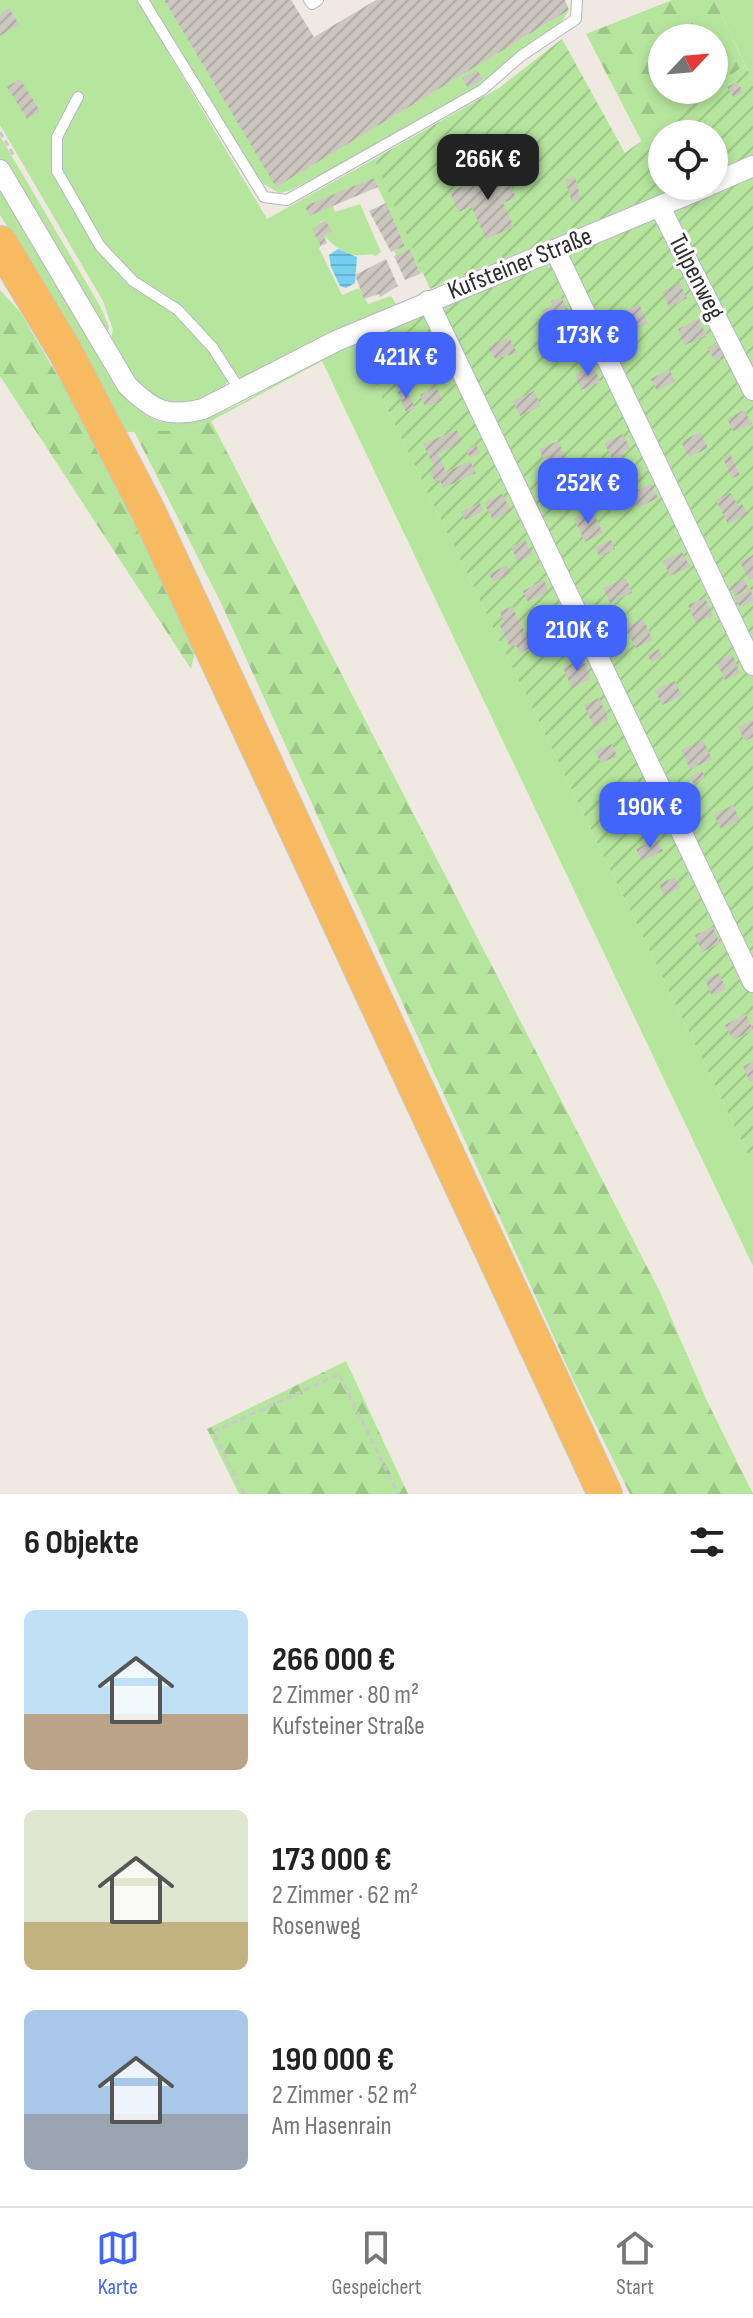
<!DOCTYPE html>
<html lang="de">
<meta charset="utf-8">
<style>
:root{--surface:#fff;--page:#f2f2f2;--text:#222;--muted:#767676;--line:#e0e0e0;--accent:#4264fb}
body{margin:0;font-family:"Sofia Sans Condensed",sans-serif;background:var(--page);color:var(--text);height:100vh;display:flex;flex-direction:column;font-size:30px;white-space:nowrap}
*{box-sizing:border-box;margin:0}
p{font-size:26px;color:var(--muted)}
.icon{flex:none;width:44px;height:44px;fill:none;stroke:currentColor;stroke-width:2;stroke-linecap:round;stroke-linejoin:round}
.map{position:relative;height:1494px;overflow:hidden}
.panel{display:flex;flex-direction:column;background:var(--surface);flex:1}
.panel>*{flex:none}
.needle{width:52px;rotate:64deg}
.buttons{position:absolute;left:648px;top:24px;display:grid;gap:16px}
.buttons a{display:grid;place-items:center;width:80px;height:80px;border-radius:50%;background:var(--surface);box-shadow:0 4px 12px #0003;font-size:40px}
.price{position:absolute;translate:-50% -68px;padding:0 18px;border-radius:16px;background:var(--accent);color:#fff;font-size:26px;line-height:52px;filter:drop-shadow(0 2px 4px #0008)}
.price::after{content:'';position:absolute;left:50%;top:48px;width:24px;height:18px;margin-left:-12px;background:inherit;clip-path:polygon(0 0,100% 0,50% 100%)}
.price.on{background:#222;color:#fff}
ul{padding:0;list-style:none}
li{display:flex;align-items:center;gap:24px;height:200px;padding:0 24px}
li span{display:grid;place-items:center;flex:none;width:224px;height:160px;border-radius:12px;color:#555}
li>.icon{margin-inline-start:auto}
span .icon{width:96px;height:96px;fill:#fffc;stroke-width:1}
li b{font-size:34px}
h2{display:flex;justify-content:space-between;align-items:center;height:96px;padding:0 24px;font-size:34px}
.menu{display:flex;justify-content:space-around;align-items:center;height:112px;border-top:2px solid var(--line);background:var(--surface);font-size:22px;color:var(--muted)}
.menu a{display:grid;justify-items:center;gap:4px}
.menu .on{color:var(--accent)}
.map>svg:first-child{display:block}
.grass{fill:#b6e59e}
.forest{fill:url(#forest-firs)}
.garden{fill:url(#garden-furrows)}
.water{fill:url(#water-rules)}
.building{fill:url(#building-hatch)}
.lines{fill:none;stroke-linecap:round;stroke-linejoin:round}
.service-casing{stroke:#b4b7c1;stroke-width:12}
.minor-casing{stroke:#b4b7c1;stroke-width:22}
.trunk-casing{stroke:#c9c9c9;stroke-width:36}
.path{stroke:#c9c9c9;stroke-width:3;stroke-dasharray:6 4;stroke-linecap:butt}
.service{stroke:#fff;stroke-width:10}
.minor{stroke:#fff;stroke-width:20}
.trunk{stroke:#f8ba60;stroke-width:34}
.labels{text-anchor:middle;dominant-baseline:central;stroke-width:6;stroke-linejoin:round;paint-order:stroke}
.street-label{font-size:26px;fill:#2e2e2e;stroke:#fff}
</style>
<div class="map">
<svg width="753" height="1494" viewBox="0 0 753 1494">
<defs>
<pattern id="forest-firs" width="22" height="20" patternUnits="userSpaceOnUse" patternTransform="scale(2)"><rect width="22" height="20" fill="#b6e59e"/><path d="M5 1l3.5 6h-7zM16 11l3.5 6h-7z" fill="#9dc588"/></pattern>
<pattern id="garden-furrows" width="10" height="10" patternUnits="userSpaceOnUse" patternTransform="scale(2)"><rect width="10" height="10" fill="#b6e59e"/><path d="M-1 1l2-2M0 10L10 0M9 11l2-2" fill="none" stroke="#9dc588"/></pattern>
<pattern id="water-rules" width="6" height="5" patternUnits="userSpaceOnUse" patternTransform="scale(2)"><rect width="6" height="5" fill="#75cff0"/><path d="M0 2.5h6" fill="none" stroke="#66b2ce"/></pattern>
<pattern id="building-hatch" width="6" height="6" patternUnits="userSpaceOnUse" patternTransform="scale(2)"><rect width="6" height="6" fill="#cbc7bf"/><path d="M-1 1l2-2M0 6l6-6M5 7l2-2" fill="none" stroke="#afaba4"/></pattern>
</defs>
<rect width="100%" height="100%" fill="#efe9e1"/>
<g class="grass">
<path d="M0 0H137L267 219 374 159 423 272 420 274 410 250 396 255 394 251 405 245 374 179 333 206 335 212 360 204 381 252 375 256 372 254C349 258 341 252 324 236L331 231 325 220 320 222 321 246 319 248 342 295 359 288 368 304 391 296 396 304 406 300 405 304 242 380 231 367 224 371 228 381 218 396 179 408 145 393 110 343 113 330 103 301 0 125Z"/>
<path d="M147 0H164L276 186 569 10 558 28 472 92 438 108 353 158 289 191 279 193 258 181Z"/>
<path d="M714 0H753V81Z"/>
<path d="M0 136 100 306 109 327 107 338 27 202 0 160Z"/>
<path d="M0 185 119 387C130 399 140 414 155 420 203 437 277 380 318 358 335 350 352 342 369 335L372 337 356 344 753 1164V1266L322 361 211 421 176 431 125 432 44 285 0 215Z"/>
</g>
<g class="forest">
<path d="M672 0H714L745 65 714 88V38H662V90H711L642 142 586 34Z"/>
<path d="M0 290 20 312 110 465 195 652 191 669 0 376Z"/>
<path d="M211 421 660 1292 707 1401 753 1494H630L572 1377 221 603 134 431H176Z"/>
<path d="M346 1361 408 1494H239L207 1429Z"/>
</g>
<g class="garden">
<path d="M562 39 625 153 745 65 753 81V155L714 172V134H662V186H683L430 289 374 159 499 88Z"/>
<path d="M753 171V1164L356 344Z"/>
</g>
<path class="water" d="M338 249 357 257 355 283 346 288 340 286 331 267 329 255Z"/>
<g class="building">
<path d="M164 0H291L314 37 376 0H565L569 10 276 187Z"/>
<path d="M9 8 19 24 0 36V14Z"/>
<path d="M477 70 483 79 468 88 462 78Z"/>
<path d="M20 79 40 111 27 119 7 87Z"/>
<path d="M737 82 743 92 734 98 727 87Z"/>
<path d="M503 168 516 198 503 203 514 227 486 239 471 206 459 212 450 192Z"/>
<path d="M575 177 581 199 572 202 565 180Z"/>
<path d="M374 178 378 187 309 216 305 206Z"/>
<path d="M386 203 405 246 391 252 369 211Z"/>
<path d="M325 220 332 231 324 236 327 243 321 246 312 229Z"/>
<path d="M410 249 420 274 405 280 394 256Z"/>
<path d="M386 259 398 286 380 297 379 294 364 299 355 275Z"/>
<path d="M679 283 687 298 669 307 662 292Z"/>
<path d="M561 297 572 317 551 328 542 311 553 305 551 301Z"/>
<path d="M639 304 648 323 633 331 623 312Z"/>
<path d="M698 319 707 335 685 345 678 329Z"/>
<path d="M581 322 586 330 575 335 571 327Z"/>
<path d="M509 337 517 353 495 359 488 347Z"/>
<path d="M717 343 724 356 715 361 708 348Z"/>
<path d="M594 366 600 382 581 390 575 374Z"/>
<path d="M669 369 675 381 657 391 651 379Z"/>
<path d="M405 387 415 408 406 412 397 391Z"/>
<path d="M436 387 443 401 425 406 420 395Z"/>
<path d="M534 391 541 406 520 416 513 401Z"/>
<path d="M744 410 752 424 733 431 727 419Z"/>
<path d="M457 430 462 442 438 454 446 472 470 461 476 473 443 488 440 480 435 482 429 470 434 467 423 444Z"/>
<path d="M700 432 708 448 689 457 681 442Z"/>
<path d="M623 434 630 448 622 452 624 457 614 462 604 443Z"/>
<path d="M558 441 567 460 548 469 539 449Z"/>
<path d="M476 445 480 453 470 458 466 450Z"/>
<path d="M730 454 740 475 732 478 722 457Z"/>
<path d="M651 484 658 498 638 508 631 493Z"/>
<path d="M731 493 738 506 742 504 748 514 728 524 716 500Z"/>
<path d="M502 494 511 511 493 520 484 503Z"/>
<path d="M480 503 483 511 465 520 461 512Z"/>
<path d="M592 510 603 533 585 542 574 519Z"/>
<path d="M525 540 532 555 518 562 511 547Z"/>
<path d="M611 540 615 549 599 556 595 547Z"/>
<path d="M682 552 690 567 670 576 663 561Z"/>
<path d="M753 555V578L749 580 740 562Z"/>
<path d="M507 565 511 573 493 582 489 574Z"/>
<path d="M626 578 632 593 610 603 603 588Z"/>
<path d="M744 579 749 589 735 596 730 586Z"/>
<path d="M544 580 549 592 528 602 523 591Z"/>
<path d="M751 589 753 601 740 607 735 598Z"/>
<path d="M705 598 713 616 696 623 688 605Z"/>
<path d="M512 606 532 647 520 653 516 645 510 647 499 624 504 622 500 612Z"/>
<path d="M643 619 653 640 636 648 625 627Z"/>
<path d="M569 625 576 639 551 651 544 637Z"/>
<path d="M659 649 662 657 651 662 648 655Z"/>
<path d="M732 654 740 673 725 680 716 662Z"/>
<path d="M583 659 591 679 572 688 563 668Z"/>
<path d="M675 681 682 696 662 705 655 690Z"/>
<path d="M599 698 609 720 594 727 584 705Z"/>
<path d="M753 720V737L745 741 738 727Z"/>
<path d="M703 740 712 759 690 769 681 750Z"/>
<path d="M612 744 617 756 601 763 595 751Z"/>
<path d="M702 771 705 778 694 784 690 777Z"/>
<path d="M645 785 653 802 636 810 628 793Z"/>
<path d="M733 805 740 820 721 829 714 815Z"/>
<path d="M657 839 663 851 642 861 636 849Z"/>
<path d="M675 877 680 888 664 896 659 884Z"/>
<path d="M713 927 720 943 702 952 695 935Z"/>
<path d="M719 973 726 989 712 996 705 980Z"/>
<path d="M746 1014 753 1030 733 1040 725 1025Z"/>
<path d="M753 1062V1081L750 1082 743 1066Z"/>
</g>
<g class="lines">
<defs>
<g id="service">
<path d="M143 0 264 197 287 200 482 90 521 56 576 19 577 0"/>
<path d="M309 0 312 4 318 0"/>
<path d="M78 97 57 137V171L100 246 133 281 178 310 213 348 240 390"/>
</g>
<g id="minor">
<path d="M0 170 127 385C153 411 167 418 203 409L336 341 708 186"/>
<path d="M714 183 753 166"/>
<path d="M660 207 753 390"/>
<path d="M555 250 753 665"/>
<path d="M428 301 753 982"/>
</g>
<path id="trunk" d="M0 243 65 351 148 511 605 1494"/>
</defs>
<use href="#service" class="service-casing"/>
<use href="#minor" class="minor-casing"/>
<use href="#trunk" class="trunk-casing"/>
<g class="path">
<path d="M0 132 14 156"/>
<path d="M244 1494 213 1432 339 1374 398 1494"/>
</g>
<use href="#service" class="service"/>
<use href="#minor" class="minor"/>
<use href="#trunk" class="trunk"/>
</g>
<g class="labels">
<g class="street-label">
<text transform="translate(520 264) rotate(-22)">Kufsteiner Straße</text>
<text transform="translate(696 277) rotate(63)">Tulpenweg</text>
</g>
</g>
</svg>
<div class="buttons">
<a><svg class="needle" viewBox="-14 -14 28 28"><path d="M0-13l5 13h-10z" fill="#e53935"/><path d="M0 13l5-13h-10z" fill="#767676"/></svg></a>
<a><svg class="icon" aria-label="locate" viewBox="0 0 24 24"><circle cx="12" cy="12" r="6"/><path d="M12 2v4M12 18v4M2 12h4M18 12h4"/></svg></a>
</div>
<b class="price on" style="left:488px;top:202px">266K €</b>
<b class="price" style="left:588px;top:378px">173K €</b>
<b class="price" style="left:406px;top:400px">421K €</b>
<b class="price" style="left:588px;top:526px">252K €</b>
<b class="price" style="left:577px;top:673px">210K €</b>
<b class="price" style="left:650px;top:850px">190K €</b>
</div>
<section class="panel">
<h2>6 Objekte<svg class="icon" aria-label="filters" viewBox="0 0 24 24"><path d="M4 7h16M4 17h16"/><circle cx="9" cy="7" r="2"/><circle cx="15" cy="17" r="2"/></svg></h2>
<ul>
<li><span style="background:linear-gradient(#bfe0f5 65%,#b9a48a 0)"><svg class="icon" aria-label="home" viewBox="0 0 24 24"><path d="M3 11l9-7 9 7M6 9v11h12V9"/></svg></span><div><b>266 000 €</b><p>2 Zimmer · 80 m²</p><p>Kufsteiner Straße</p></div></li>
<li><span style="background:linear-gradient(#dfe7d0 70%,#c2b280 0)"><svg class="icon" aria-label="home" viewBox="0 0 24 24"><path d="M3 11l9-7 9 7M6 9v11h12V9"/></svg></span><div><b>173 000 €</b><p>2 Zimmer · 62 m²</p><p>Rosenweg</p></div></li>
<li><span style="background:linear-gradient(#a9c7e8 65%,#9aa5b1 0)"><svg class="icon" aria-label="home" viewBox="0 0 24 24"><path d="M3 11l9-7 9 7M6 9v11h12V9"/></svg></span><div><b>190 000 €</b><p>2 Zimmer · 52 m²</p><p>Am Hasenrain</p></div></li>
</ul>
</section>
<nav class="menu">
<a class="on"><svg class="icon" aria-label="map" viewBox="0 0 24 24"><path d="M3 6l6-2 6 2 6-2v14l-6 2-6-2-6 2zM9 4v14M15 6v14"/></svg>Karte</a>
<a><svg class="icon" aria-label="saved" viewBox="0 0 24 24"><path d="M7 4h10v16l-5-4-5 4z"/></svg>Gespeichert</a>
<a><svg class="icon" aria-label="home" viewBox="0 0 24 24"><path d="M3 11l9-7 9 7M6 9v11h12V9"/></svg>Start</a>
</nav>
